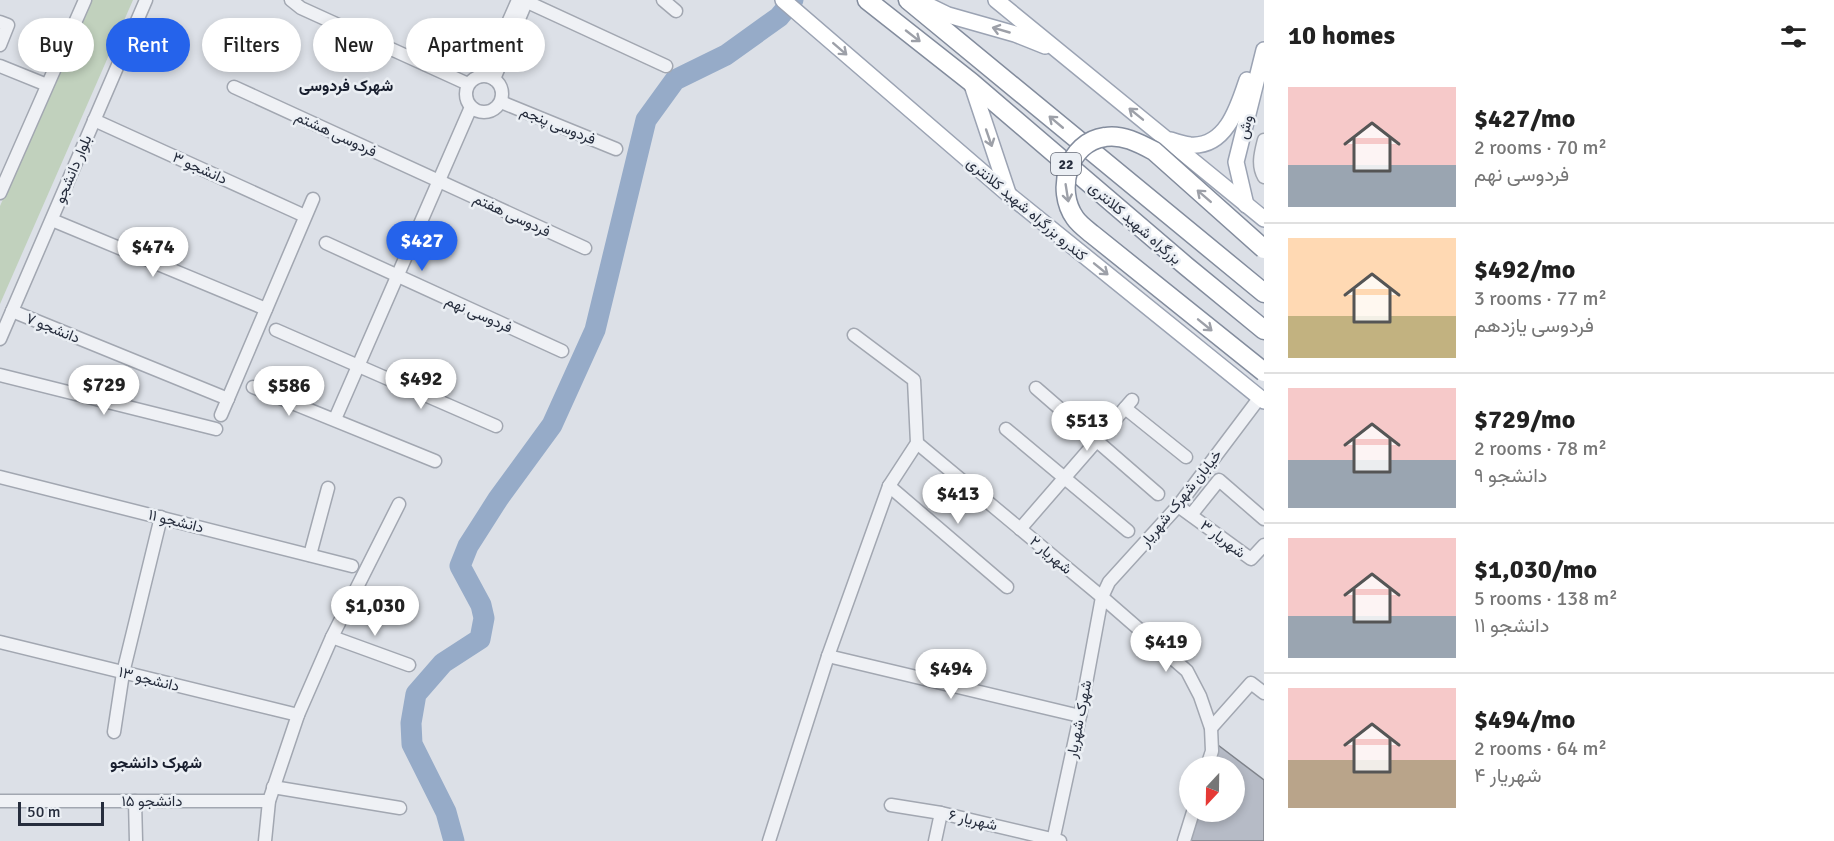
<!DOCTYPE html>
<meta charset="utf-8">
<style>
:root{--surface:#fff;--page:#f2f2f2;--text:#222;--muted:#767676;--line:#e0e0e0;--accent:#2563eb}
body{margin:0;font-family:Signika,Vazirmatn,sans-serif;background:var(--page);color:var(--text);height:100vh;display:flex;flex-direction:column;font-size:22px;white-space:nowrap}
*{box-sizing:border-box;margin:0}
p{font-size:20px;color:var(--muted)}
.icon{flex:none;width:33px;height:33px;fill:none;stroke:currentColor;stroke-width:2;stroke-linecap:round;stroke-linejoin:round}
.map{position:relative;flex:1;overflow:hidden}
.sheet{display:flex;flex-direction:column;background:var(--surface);width:570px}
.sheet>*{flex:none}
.banner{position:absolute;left:18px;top:18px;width:570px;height:54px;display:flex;gap:12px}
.needle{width:39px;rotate:202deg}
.controls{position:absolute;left:1179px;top:756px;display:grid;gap:12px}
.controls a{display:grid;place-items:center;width:66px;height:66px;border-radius:50%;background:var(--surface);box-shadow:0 3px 9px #0003;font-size:30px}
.scale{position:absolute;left:18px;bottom:15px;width:86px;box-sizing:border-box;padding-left:6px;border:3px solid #262d3d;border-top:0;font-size:16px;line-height:21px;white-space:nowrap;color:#262d3d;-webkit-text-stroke:4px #ebeff4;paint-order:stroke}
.price{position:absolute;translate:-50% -51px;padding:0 14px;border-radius:21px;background:#fff;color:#222;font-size:20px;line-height:39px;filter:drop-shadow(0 2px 3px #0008)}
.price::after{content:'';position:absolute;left:50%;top:36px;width:18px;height:14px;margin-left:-9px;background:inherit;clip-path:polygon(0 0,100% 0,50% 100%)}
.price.current{background:var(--accent);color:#fff}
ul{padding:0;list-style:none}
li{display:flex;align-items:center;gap:18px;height:150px;padding:0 24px}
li+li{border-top:2px solid var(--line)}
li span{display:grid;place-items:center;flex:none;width:168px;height:120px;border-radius:0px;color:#555}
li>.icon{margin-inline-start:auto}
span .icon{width:72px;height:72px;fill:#fffc;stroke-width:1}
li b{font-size:26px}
h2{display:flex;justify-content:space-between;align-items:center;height:72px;padding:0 24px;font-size:26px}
.chip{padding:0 21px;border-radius:27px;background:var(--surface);box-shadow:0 3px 9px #0003;font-size:21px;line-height:54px}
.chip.current{background:var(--accent);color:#fff}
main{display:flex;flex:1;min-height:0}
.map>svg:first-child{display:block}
.green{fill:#c1d1bd}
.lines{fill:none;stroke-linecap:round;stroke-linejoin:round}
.river{stroke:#96abc8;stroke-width:21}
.building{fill:#b6bbc6;stroke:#7f838b;stroke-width:1.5}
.minor-casing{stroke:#a2a7b1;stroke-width:15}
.major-casing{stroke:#9ba3b3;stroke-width:18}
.highway-casing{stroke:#838c9d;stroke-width:21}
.minor{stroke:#eff1f5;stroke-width:12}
.major{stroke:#fff;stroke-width:15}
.highway{stroke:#fff;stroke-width:18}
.highway-bridge-casing{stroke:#838c9d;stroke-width:21;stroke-linecap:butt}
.highway-bridge{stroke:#fff;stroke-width:18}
.oneway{stroke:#9da0a8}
.labels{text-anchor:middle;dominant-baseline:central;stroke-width:5;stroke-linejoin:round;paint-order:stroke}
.shield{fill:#ebeff4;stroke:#616774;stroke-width:1.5}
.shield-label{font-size:14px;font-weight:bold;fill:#262d3d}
.street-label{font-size:15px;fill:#262d3d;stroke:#ebeff4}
.neighbourhood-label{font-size:16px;font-weight:bold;fill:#181e2e;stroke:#ebeff4}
</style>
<main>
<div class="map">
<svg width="1264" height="841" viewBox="0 0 1264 841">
<rect width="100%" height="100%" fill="#dce0e7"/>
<path class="green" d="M89 0H133L0 304V206Z"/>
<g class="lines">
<path class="river" d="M454 841 446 812 412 744 411 723 416 694 443 663 480 639 484 618 481 605 460 566 468 546 498 499 552 425 595 330 646 120 675 80 726 55 779 17 793 0"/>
</g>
<path class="building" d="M1214 742 1264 780V841H1187L1195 812H1234V766H1207Z"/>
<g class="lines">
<defs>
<g id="minor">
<path d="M291 0 301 8 468 84"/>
<path d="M523 0 666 66"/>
<path d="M663 0 676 11"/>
<path d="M0 22 8 25 0 45"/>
<path d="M0 66 47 85"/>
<path d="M485 75 518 0"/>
<circle cx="484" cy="94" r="18"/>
<path d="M494 79 527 0"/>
<path d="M234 87 585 248"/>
<path d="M501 102 616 149"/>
<path d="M94 120 305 216"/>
<path d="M1264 140C1261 152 1257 165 1264 177"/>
<path d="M0 193 85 0"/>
<path d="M52 220 266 309"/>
<path d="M326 243 562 351"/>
<path d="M12 311 228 399"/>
<path d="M276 330 496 426"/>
<path d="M0 339 146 0"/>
<path d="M0 375 216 429"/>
<path d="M253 387 435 461"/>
<path d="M1036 388 1158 494"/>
<path d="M1125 408 1186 457"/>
<path d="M221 415 313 199"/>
<path d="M335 419 471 107"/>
<path d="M1006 429 1128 531"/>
<path d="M917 443 1102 597 1187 671 1200 696 1211 728 1212 751 1207 766"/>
<path d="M0 477 352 566"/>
<path d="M889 486 1007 587"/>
<path d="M1178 506 1251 559 1264 545"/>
<path d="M1191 515 1219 480 1264 519"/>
<path d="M1020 529 1132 400"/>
<path d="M310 555 328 488"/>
<path d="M332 637 409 665"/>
<path d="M0 642 298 715"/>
<path d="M828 656 1080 716"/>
<path d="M1211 728 1251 683 1264 693"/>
<path d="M114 732 123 673 161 517"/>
<path d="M273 787 400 808"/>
<path d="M0 801H269"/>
<path d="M135 801 136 841"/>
<path d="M891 805 941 813 1060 841"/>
<path d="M265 841 269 801 298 715 332 637 399 504"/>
<path d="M769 841 828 656 889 486 917 443 914 380 854 335"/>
<path d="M935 841 941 813"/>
<path d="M1053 841 1080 716 1102 597 1109 582 1178 506 1260 397"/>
<path d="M1184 841 1193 812"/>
</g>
<g id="major">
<path d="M783 0 1008 194 1264 401"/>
<path d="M917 0 948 15 1015 34 1045 46"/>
<path d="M996 0 1264 219"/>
<path d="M971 82 1008 193"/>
<path d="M1171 140C1177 142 1183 144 1190 145 1226 148 1238 107 1247 80"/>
<path d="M1246 205 1236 162 1264 50"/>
</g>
<g id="highway">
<path d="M867 0 971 82 1186 266 1264 330"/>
<path d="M908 0 1264 293"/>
</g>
</defs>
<use href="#minor" class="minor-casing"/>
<use href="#major" class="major-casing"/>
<use href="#highway" class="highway-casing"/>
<use href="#minor" class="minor"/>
<use href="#major" class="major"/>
<use href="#highway" class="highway"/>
<defs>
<path id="highway-bridge" d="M1264 249 1154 151C1139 143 1122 134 1105 137 1068 142 1055 190 1075 218 1079 224 1086 229 1092 234L1264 372"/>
</defs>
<use href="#highway-bridge" class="highway-bridge-casing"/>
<use href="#highway-bridge" class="highway-bridge"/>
</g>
<defs><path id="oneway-shaft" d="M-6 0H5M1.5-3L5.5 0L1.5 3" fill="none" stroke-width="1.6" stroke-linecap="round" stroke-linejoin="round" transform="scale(1.5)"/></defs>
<g class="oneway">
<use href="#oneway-shaft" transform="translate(1001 30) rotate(-164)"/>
<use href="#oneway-shaft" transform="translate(913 36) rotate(38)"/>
<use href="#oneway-shaft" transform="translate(840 49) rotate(41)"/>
<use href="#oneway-shaft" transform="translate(1136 114) rotate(-141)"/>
<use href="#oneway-shaft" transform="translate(1056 122) rotate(-140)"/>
<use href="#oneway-shaft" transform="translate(989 138) rotate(71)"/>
<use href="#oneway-shaft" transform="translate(1067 193) rotate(81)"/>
<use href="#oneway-shaft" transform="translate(1204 196) rotate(-139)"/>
<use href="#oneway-shaft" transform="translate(1101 269) rotate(39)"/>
<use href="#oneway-shaft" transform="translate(1205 325) rotate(39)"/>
</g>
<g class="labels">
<rect class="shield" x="1051" y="153" width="30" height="22" rx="4.5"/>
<g class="shield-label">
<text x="1066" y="164">22</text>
</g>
<g class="street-label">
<text transform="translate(558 125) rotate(22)">فردوسی پنجم</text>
<text transform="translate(1245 127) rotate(-76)">وش</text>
<text transform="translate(336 134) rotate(25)">فردوسی هشتم</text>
<text transform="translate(200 168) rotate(24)">دانشجو ۳</text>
<text transform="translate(73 169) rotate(-67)">بلوار دانشجو</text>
<text transform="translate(1027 209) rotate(40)">کندرو بزرگراه شهید کلانتری</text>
<text transform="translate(512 215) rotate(25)">فردوسی هفتم</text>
<text transform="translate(1135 223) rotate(41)">بزرگراه شهید کلانتری</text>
<text transform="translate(479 314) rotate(24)">فردوسی نهم</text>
<text transform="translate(53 328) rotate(22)">دانشجو ۷</text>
<text transform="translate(1181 498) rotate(-51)">خیابان شهرک شهریار</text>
<text transform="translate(176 521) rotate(14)">دانشجو ۱۱</text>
<text transform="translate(1223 539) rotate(37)">۳ شهریار</text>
<text transform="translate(1051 555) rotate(40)">۲ شهریار</text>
<text transform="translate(149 679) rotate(14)">دانشجو ۱۳</text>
<text transform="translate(1079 719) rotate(-79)">شهرک شهریار</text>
<text x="152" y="801">دانشجو ۱۵</text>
<text transform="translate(973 820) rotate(13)">شهریار ۶</text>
</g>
<g class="neighbourhood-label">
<text x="346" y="86">شهرک فردوسی</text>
<text x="156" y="763">شهرک دانشجو</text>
</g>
</g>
</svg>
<div class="controls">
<a><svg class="needle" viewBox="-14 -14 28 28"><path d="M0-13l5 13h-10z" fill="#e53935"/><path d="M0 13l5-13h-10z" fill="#767676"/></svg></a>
</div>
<div class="scale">50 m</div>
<b class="price current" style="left:422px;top:272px">$427</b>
<b class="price" style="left:153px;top:278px">$474</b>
<b class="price" style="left:421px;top:410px">$492</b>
<b class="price" style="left:104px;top:416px">$729</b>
<b class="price" style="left:289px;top:417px">$586</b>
<b class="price" style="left:1087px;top:452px">$513</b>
<b class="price" style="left:958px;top:525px">$413</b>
<b class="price" style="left:375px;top:637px">$1,030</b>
<b class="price" style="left:1166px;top:673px">$419</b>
<b class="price" style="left:951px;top:700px">$494</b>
<div class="banner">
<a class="chip">Buy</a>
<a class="chip current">Rent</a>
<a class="chip">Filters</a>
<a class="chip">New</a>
<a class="chip">Apartment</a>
</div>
</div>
<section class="sheet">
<h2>10 homes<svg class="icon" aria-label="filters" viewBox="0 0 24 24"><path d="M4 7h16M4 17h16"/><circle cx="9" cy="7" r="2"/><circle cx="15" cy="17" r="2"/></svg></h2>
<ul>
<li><span style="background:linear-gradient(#f6c9c9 65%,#9aa5b1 0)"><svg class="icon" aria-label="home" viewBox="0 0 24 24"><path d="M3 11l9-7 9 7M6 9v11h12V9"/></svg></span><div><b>$427/mo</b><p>2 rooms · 70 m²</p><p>فردوسی نهم</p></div></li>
<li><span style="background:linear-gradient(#ffd9b3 65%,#c2b280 0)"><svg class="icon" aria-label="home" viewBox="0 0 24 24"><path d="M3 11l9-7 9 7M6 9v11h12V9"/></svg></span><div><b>$492/mo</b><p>3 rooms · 77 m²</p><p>فردوسی یازدهم</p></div></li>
<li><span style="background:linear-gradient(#f6c9c9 60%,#9aa5b1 0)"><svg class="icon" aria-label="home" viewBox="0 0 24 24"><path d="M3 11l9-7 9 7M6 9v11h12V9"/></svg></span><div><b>$729/mo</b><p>2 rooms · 78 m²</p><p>دانشجو ۹</p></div></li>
<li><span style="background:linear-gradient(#f6c9c9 65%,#9aa5b1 0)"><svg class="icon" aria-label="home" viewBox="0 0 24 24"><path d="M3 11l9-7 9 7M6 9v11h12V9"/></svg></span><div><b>$1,030/mo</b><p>5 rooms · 138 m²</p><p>دانشجو ۱۱</p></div></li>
<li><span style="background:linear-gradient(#f6c9c9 60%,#b9a48a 0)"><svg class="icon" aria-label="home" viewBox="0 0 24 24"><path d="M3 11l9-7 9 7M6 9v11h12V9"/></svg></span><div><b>$494/mo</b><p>2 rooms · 64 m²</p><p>شهریار ۴</p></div></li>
</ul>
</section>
</main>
